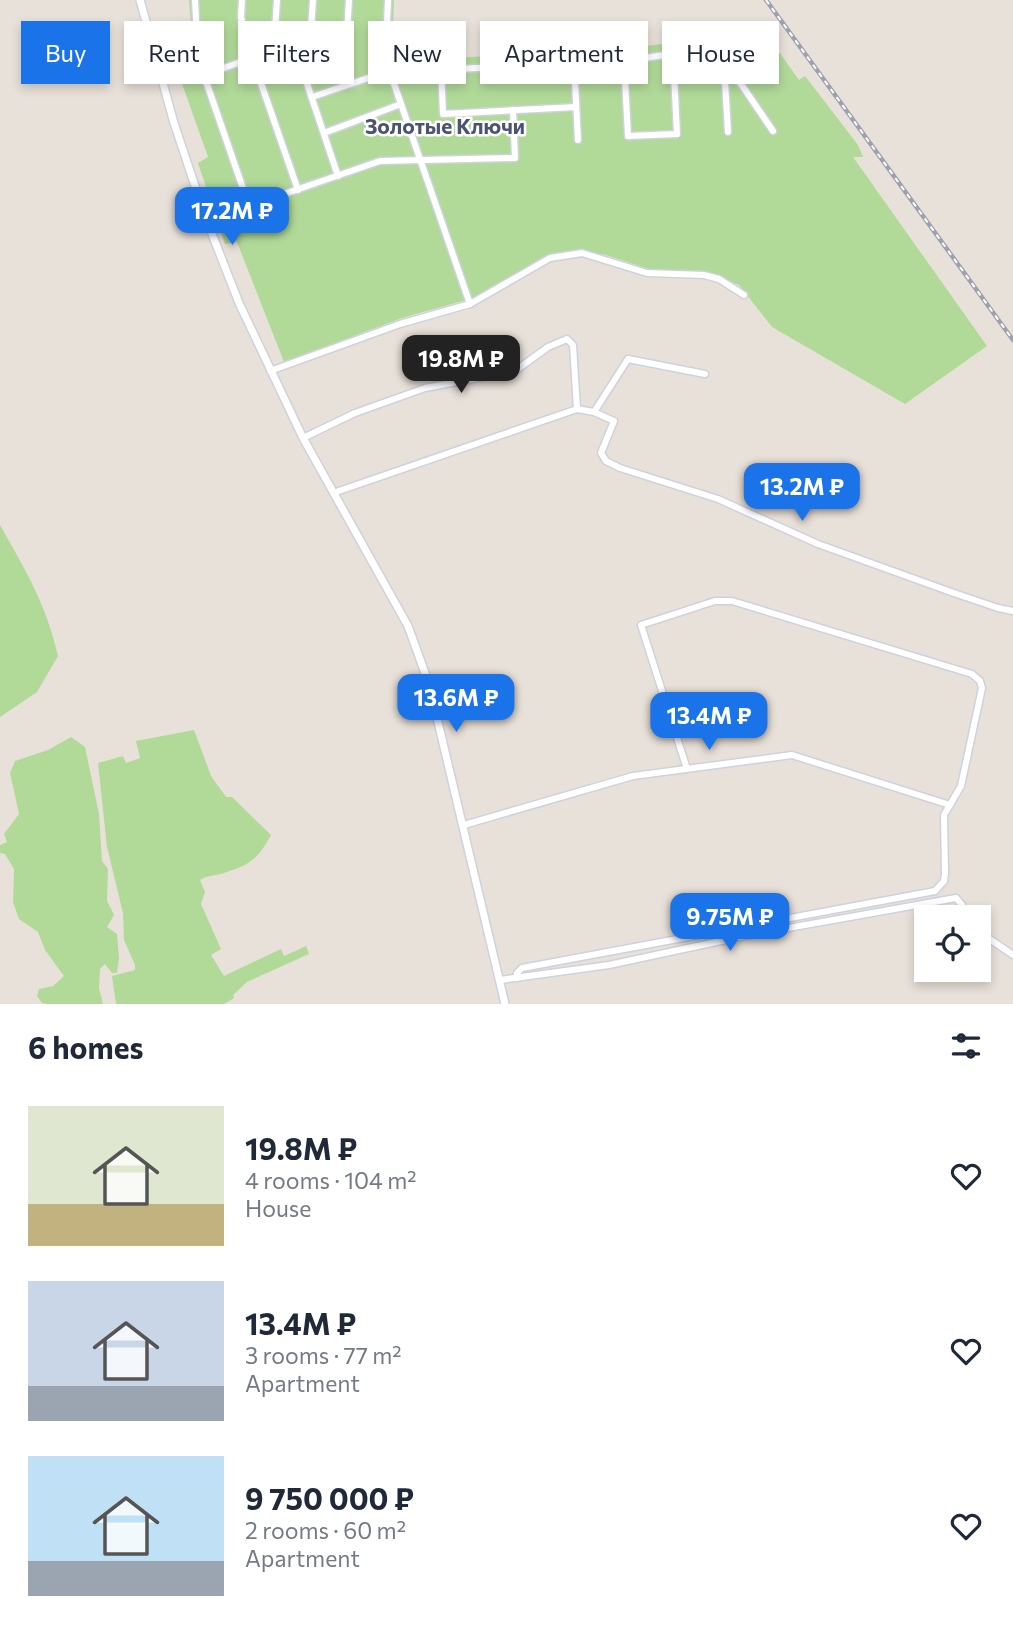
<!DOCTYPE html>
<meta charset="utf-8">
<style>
:root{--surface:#fff;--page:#f2f2f3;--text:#1f2937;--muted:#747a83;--accent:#1a73e8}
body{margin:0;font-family:Commissioner,sans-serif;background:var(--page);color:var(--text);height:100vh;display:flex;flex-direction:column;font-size:26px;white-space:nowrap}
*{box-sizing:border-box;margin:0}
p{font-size:23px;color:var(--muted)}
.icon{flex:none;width:38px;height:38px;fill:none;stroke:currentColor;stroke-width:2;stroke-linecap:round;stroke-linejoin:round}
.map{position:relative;height:1004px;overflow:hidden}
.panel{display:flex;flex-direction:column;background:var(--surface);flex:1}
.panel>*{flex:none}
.top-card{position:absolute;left:21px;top:21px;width:971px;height:63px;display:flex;gap:14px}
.tools{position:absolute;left:914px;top:905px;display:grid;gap:14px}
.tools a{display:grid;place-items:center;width:77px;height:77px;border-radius:0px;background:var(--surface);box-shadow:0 4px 10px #0003;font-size:35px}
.price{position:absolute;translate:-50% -60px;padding:0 16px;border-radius:14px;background:var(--accent);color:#fff;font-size:23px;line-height:46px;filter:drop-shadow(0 2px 4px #0008)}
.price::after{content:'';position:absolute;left:50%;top:42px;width:21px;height:16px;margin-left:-10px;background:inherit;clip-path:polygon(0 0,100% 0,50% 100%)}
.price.current{background:#222;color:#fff}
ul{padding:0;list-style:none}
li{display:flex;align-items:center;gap:21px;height:175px;padding:0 28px}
li span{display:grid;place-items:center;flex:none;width:196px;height:140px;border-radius:0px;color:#555}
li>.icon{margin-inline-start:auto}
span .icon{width:84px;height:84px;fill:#fffc;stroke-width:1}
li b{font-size:30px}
h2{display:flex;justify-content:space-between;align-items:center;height:84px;padding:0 28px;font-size:30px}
.chip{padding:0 24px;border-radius:0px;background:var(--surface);box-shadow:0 4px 10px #0003;font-size:24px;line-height:63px}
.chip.current{background:var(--accent);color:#fff}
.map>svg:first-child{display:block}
.green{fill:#b1da99}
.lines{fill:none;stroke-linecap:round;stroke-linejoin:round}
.minor-casing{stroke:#ced2de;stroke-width:9}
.tertiary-casing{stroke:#ced2de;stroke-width:10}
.minor{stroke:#fff;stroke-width:6}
.tertiary{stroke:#fff;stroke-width:7}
.rail-casing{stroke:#9da0af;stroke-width:4.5}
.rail{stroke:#fff;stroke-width:2;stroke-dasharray:5;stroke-linecap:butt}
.labels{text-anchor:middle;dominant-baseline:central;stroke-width:5;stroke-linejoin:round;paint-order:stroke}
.quarter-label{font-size:21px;font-weight:bold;fill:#4c5472;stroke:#fff}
</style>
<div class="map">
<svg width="1013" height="1004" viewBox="0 0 1013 1004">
<rect width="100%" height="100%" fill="#e8e1d9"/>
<g class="green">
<path d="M189 0H394L393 24 449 58 512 55 555 58 715 37 757 21 799 80 805 76 858 145 863 157H853L987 346 905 404 772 327 739 285 705 272 652 270 606 255 579 250 548 255 473 298 402 318 284 362 237 242 225 244 198 163 208 157 175 64 193 50Z"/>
<path d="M0 525C26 571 46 604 58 656L37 692 0 717Z"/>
<path d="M194 730 211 776 226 797H232L271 835C259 857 252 864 227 872 217 876 211 874 200 880L205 892 201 904 221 949 211 955 224 976 281 949 284 956 306 946 309 954 247 982 233 995 234 998 224 1004H116L112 976 135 970V965L124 940 123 913 107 847 98 763 123 756 126 763 140 758 136 741Z"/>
<path d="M71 737 85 747 99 814 102 861 108 869 107 901 114 915 107 927 117 934 119 958 117 973H112L105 964 100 969 99 988 103 1004H47L42 1003 37 996 39 989 53 986 64 976 45 950 38 932 19 919 13 902 14 869 5 854 0 853V845L7 842 4 834 19 814 10 773 15 761 48 750Z"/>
</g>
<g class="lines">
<defs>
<g id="minor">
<path d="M195 0 198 58 248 203"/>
<path d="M242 0 241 17 247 43 298 190"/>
<path d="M388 0 387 23 389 30 441 65 457 69 624 61 712 48 720 53 773 131"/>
<path d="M247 43 346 48 349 0"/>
<path d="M274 44 277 0"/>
<path d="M294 45 338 176"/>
<path d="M310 45 313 0"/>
<path d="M624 61 628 136 677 134 673 54"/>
<path d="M574 63 578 140"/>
<path d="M724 64 728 132"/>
<path d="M441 65 443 114 576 107"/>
<path d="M204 75 252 58"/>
<path d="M312 97 386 72 391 75 470 304"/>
<path d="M324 133 401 104"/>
<path d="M205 216 248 203H258L380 161 515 158 513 110"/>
<path d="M270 371 400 324 470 304 550 258 582 253 647 273 704 275 719 279 744 295"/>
<path d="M594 412 628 359 705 374"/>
<path d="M303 438 355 413 425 388 515 371 548 347 567 339 573 345 577 409"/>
<path d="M333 493 577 409 594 412 614 421 601 453 606 461 620 468 718 499 818 544 951 592 998 608 1013 611"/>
<path d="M464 825 633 776 792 755 950 805"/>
<path d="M978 931 1013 955"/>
<path d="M517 978V973L522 968 935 891 944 881 945 874 944 815 961 786 982 688 980 681 972 674 732 601H715L641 625 687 769"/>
<path d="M500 980 609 965 744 936 956 898 962 905 964 917"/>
</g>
<path id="tertiary" d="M140 0 174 123 205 216 239 303 303 438 408 626 429 684 505 1004"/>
</defs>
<use href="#minor" class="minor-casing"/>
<use href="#tertiary" class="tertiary-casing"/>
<use href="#minor" class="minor"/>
<use href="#tertiary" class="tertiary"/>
<defs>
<path id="rail" d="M766 0 1013 340"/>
</defs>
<use href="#rail" class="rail-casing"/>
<use href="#rail" class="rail"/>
</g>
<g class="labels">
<g class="quarter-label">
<text x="445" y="125">Золотые Ключи</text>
</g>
</g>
</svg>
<div class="tools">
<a><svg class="icon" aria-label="locate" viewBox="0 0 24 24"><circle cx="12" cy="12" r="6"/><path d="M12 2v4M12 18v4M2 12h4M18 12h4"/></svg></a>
</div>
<b class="price" style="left:232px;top:247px">17.2M ₽</b>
<b class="price current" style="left:461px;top:395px">19.8M ₽</b>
<b class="price" style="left:802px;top:523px">13.2M ₽</b>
<b class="price" style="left:456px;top:734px">13.6M ₽</b>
<b class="price" style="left:709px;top:752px">13.4M ₽</b>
<b class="price" style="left:730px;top:953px">9.75M ₽</b>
<div class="top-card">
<a class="chip current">Buy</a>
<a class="chip">Rent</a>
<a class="chip">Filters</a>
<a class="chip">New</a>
<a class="chip">Apartment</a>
<a class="chip">House</a>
</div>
</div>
<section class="panel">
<h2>6 homes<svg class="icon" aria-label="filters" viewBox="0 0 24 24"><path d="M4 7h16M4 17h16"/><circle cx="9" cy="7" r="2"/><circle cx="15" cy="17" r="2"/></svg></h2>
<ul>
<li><span style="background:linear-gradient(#dfe7d0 70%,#c2b280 0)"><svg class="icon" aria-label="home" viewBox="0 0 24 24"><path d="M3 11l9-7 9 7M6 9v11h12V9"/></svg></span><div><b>19.8M ₽</b><p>4 rooms · 104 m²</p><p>House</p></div><svg class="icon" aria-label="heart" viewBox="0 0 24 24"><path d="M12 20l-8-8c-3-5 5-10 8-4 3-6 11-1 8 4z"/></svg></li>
<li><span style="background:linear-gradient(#c9d6e8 75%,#9aa5b1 0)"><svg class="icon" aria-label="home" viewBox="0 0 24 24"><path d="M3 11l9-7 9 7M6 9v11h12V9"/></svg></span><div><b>13.4M ₽</b><p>3 rooms · 77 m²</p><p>Apartment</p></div><svg class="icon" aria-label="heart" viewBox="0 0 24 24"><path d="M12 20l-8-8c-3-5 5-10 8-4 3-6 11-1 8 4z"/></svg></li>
<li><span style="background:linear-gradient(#bfe0f5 75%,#9aa5b1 0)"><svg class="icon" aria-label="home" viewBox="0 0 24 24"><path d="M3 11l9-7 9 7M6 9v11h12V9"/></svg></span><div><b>9 750 000 ₽</b><p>2 rooms · 60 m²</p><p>Apartment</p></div><svg class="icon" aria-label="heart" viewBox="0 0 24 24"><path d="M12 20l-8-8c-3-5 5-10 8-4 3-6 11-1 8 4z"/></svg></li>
</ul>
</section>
